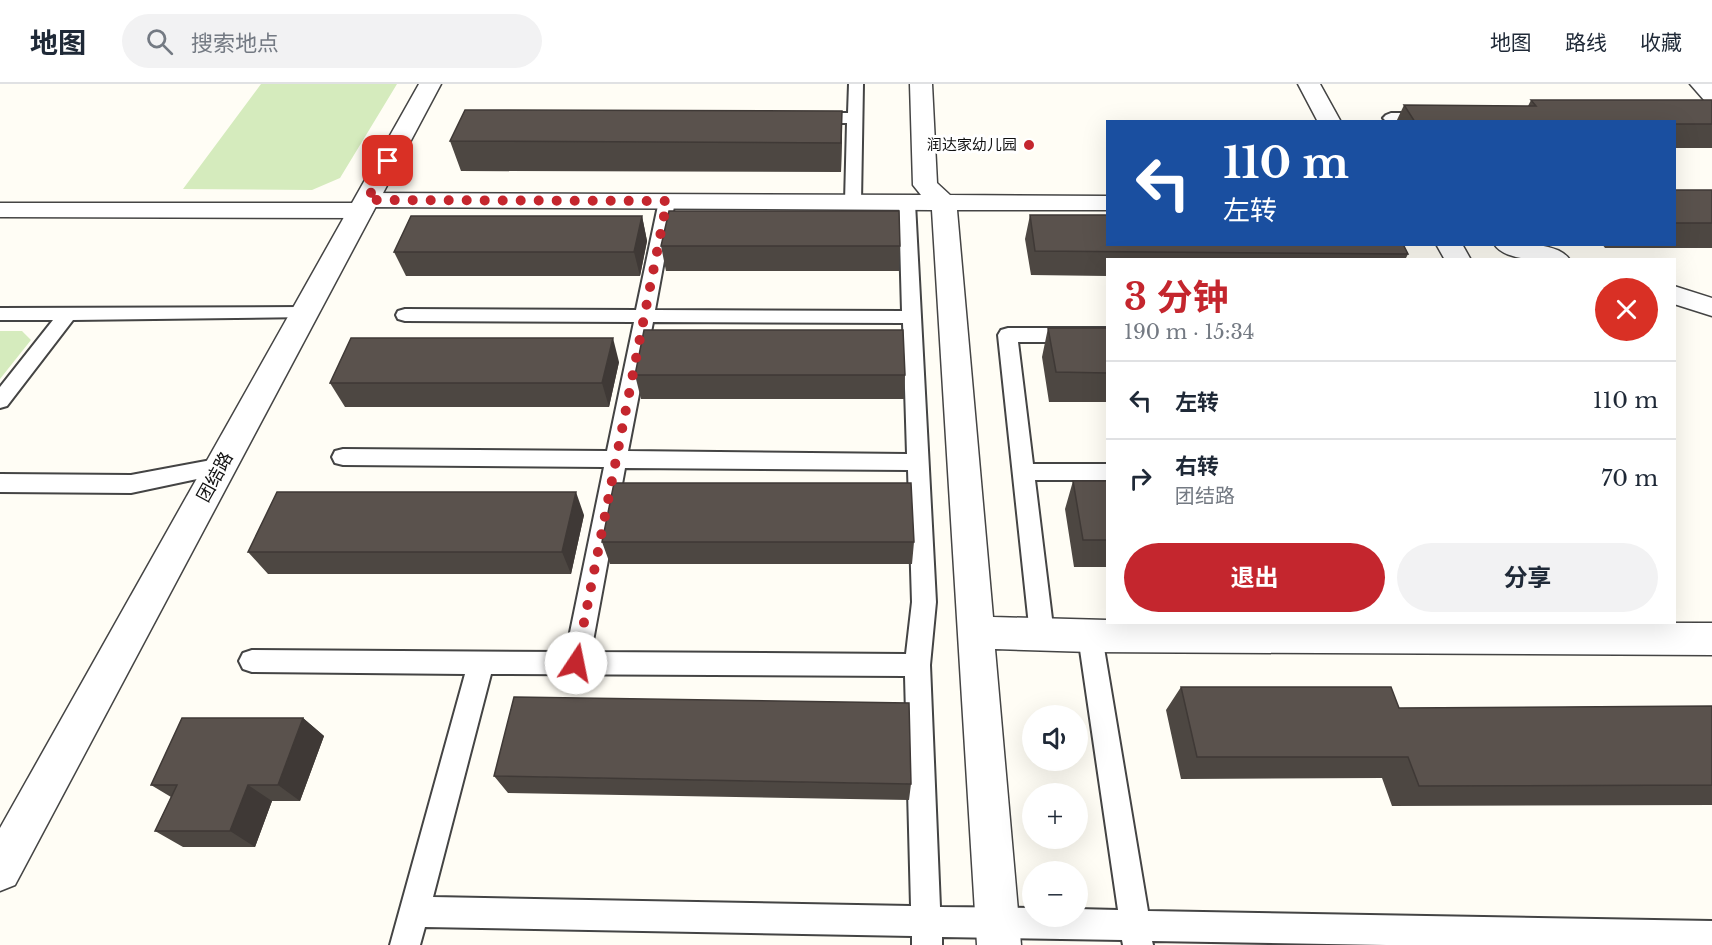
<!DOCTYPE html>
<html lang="zh">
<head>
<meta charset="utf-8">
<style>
  body { margin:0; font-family:"Libre Baskerville","Noto Sans SC",serif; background:#f2f2f3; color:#1f2937; height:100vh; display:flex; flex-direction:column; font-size:22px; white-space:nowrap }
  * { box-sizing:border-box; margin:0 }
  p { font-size:20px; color:#747a83 }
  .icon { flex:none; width:33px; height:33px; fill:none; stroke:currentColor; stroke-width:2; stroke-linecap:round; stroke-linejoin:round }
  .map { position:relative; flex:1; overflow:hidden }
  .sheet { position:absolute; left:1106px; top:174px; width:570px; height:366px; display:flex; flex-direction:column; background:#fff; border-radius:0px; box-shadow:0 6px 24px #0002 }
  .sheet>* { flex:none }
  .top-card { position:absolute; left:1106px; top:36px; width:570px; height:126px; border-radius:0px; box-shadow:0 6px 24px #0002; background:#1a4fa0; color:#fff; overflow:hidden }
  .controls { position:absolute; left:1022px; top:621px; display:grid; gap:12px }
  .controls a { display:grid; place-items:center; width:66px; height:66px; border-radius:50%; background:#fff; box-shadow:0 6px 24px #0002; font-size:30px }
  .pin { position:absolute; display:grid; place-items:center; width:51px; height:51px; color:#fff; margin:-26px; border-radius:12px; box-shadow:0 3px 9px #0006 }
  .me { position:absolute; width:66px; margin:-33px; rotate:11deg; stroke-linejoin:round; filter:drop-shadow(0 0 4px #0008) }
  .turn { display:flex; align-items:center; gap:21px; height:126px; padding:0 18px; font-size:27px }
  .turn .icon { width:78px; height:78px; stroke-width:2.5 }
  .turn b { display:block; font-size:42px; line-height:51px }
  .round { display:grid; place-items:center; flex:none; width:63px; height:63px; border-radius:32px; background:#f2f2f3 }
  .summary { display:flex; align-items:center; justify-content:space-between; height:102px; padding:0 18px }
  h1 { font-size:36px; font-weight:700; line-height:45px; color:#c4262e }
  .action { display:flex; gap:12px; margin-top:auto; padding:12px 18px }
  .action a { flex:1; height:69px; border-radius:36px; background:#c4262e; color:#fff; font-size:24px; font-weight:700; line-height:69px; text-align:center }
  .action a+a { background:#f2f2f3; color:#1f2937 }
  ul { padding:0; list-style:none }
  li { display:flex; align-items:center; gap:18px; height:78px; padding:0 18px; border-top:2px solid #e0e1e3 }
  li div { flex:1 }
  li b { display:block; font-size:22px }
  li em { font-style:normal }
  header { display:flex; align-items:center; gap:36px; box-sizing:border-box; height:84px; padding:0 30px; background:#fff; border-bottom:2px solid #e0e1e3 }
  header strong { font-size:28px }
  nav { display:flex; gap:33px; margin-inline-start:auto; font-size:21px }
  .search { width:420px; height:54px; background:#f2f2f3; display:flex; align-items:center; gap:15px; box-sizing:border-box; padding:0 21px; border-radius:33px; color:#747a83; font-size:22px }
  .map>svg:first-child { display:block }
  .green { fill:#d5ebbd }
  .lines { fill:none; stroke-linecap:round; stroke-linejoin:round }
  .service-casing { stroke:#444; stroke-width:4 }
  .minor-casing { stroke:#444; stroke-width:3 }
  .tertiary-casing { stroke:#444; stroke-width:3 }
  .service { fill:#fff; fill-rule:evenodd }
  .minor { fill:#fff; fill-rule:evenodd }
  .tertiary { fill:#fff; fill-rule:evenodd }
  .wall { fill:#4d4742 }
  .shaded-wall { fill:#3f3936 }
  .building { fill:#5a524d; stroke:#3f3936; stroke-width:1.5 }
  .route { stroke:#c4262e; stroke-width:10; stroke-dasharray:0 18 }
  .poi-dot { fill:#c4262e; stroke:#fff; stroke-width:2 }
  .labels { text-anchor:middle; stroke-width:6; stroke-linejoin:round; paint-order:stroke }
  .far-poi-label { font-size:15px; fill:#111; stroke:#fff; text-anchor:end }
  .street-label { font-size:18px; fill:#111; stroke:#fff }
</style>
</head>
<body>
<header>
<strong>地图</strong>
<div class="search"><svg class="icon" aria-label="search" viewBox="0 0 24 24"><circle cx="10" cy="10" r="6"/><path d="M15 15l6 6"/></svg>搜索地点</div>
<nav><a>地图</a><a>路线</a><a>收藏</a></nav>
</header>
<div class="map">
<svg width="1712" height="861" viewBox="0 0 1712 861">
  <rect width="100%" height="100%" fill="#fffdf5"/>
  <path class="green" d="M261 0H397L340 94 312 106 183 105Z
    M0 247H22L31 256 0 295Z"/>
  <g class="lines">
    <defs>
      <path id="service" d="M849 0H863L861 118 853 123 845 118 847 39H813L805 34 813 29H848Z
        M1391 29H1428L1436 34 1432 38 1386 37 1383 34 1386 31Z
        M667 112 675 117 655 226 902 227 899 119 907 114 915 119 936 518 930 581 940 823 1032 824V832H1077V825L1118 826 1078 552 1081 544 1090 541 1099 544 1102 552 1148 827 1712 837V861H1386L1152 857 1153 861H1123L1122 856 942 853V861H912V852L425 843 420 861H390L465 590 252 588 243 585 239 577 243 569 252 566 566 568 604 383 343 381 335 379 332 373 335 367 343 365 607 367 634 238 405 237 398 235 396 231 398 227 405 225 636 226 659 117ZM653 238 903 239 907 370 628 367ZM625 384 908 386 912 518 906 570 591 568ZM491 590 905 592 911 822 433 813Z
        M305 223 312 225 314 229 312 233 73 236 7 322 0 324V303L53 236H0V224Z
        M1008 244H1107V258H1018L1033 380H1107V396H1035L1054 551 1051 559 1042 562 1033 559 1030 551 998 251 1001 246Z
        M222 374 230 376 233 382 230 388 131 409 0 408V390L131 391Z"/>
      <path id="minor" d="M910 0H932L937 99 950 111 1107 112V126H957L993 533 1107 536V538L1712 539V571L1090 568 995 565 1021 861H977L932 126 371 123 373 127 370 132 361 134 0 133V119H357L355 116 358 111 367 109 921 111 913 101Z
        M1298 0H1320L1341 38H1318Z
        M1690 0H1712V18L1704 16Z
        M1436 160H1462L1471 176H1445Z
        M1494 160C1514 160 1558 157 1570 176 1550 176 1506 179 1494 160Z
        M1674 202 1712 214V232L1674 220Z"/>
      <path id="tertiary" d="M419 0H441L15 801 0 807V744Z"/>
    </defs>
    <use href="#service" class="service-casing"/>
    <use href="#minor" class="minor-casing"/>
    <use href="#tertiary" class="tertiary-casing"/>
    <use href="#service" class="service"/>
    <use href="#minor" class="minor"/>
    <use href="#tertiary" class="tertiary"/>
  </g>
  <path class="wall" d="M1531 16H1712V64H1674V38H1396L1404 21 1528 22Z
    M842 27 841 88 461 87 450 57Z
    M1674 106H1712V164H1605L1602 160H1674Z
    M1030 131 1408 170 1405 176H1107V192L1031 191 1025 155Z
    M642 132 647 157 640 192H406L394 168Z
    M661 162H900L899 187H666Z
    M1048 244H1107V318H1049L1042 273Z
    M619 278 609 323H345L330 299Z
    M635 291H905L904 315H641Z
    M1073 397H1107V483H1074L1065 425Z
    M584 431 571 490H268L248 468Z
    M602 458H914L912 480H610Z
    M1181 603 1399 624 1712 622V721L1392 722 1382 694 1181 695 1166 626Z
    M303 634 324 652 300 717H272L255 763H183L155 747 171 713 151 701Z
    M494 692 911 700 909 716 508 709Z"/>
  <path class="shaded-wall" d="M842 27V56L841 88V59Z
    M642 132 647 157 640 192 634 168Z
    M613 254 619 278 609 323 602 299Z
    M576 408 584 431 571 490 562 468Z
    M303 634 324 652 300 717 278 701Z
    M248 701 272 717 255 763 230 747Z"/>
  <path class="building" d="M1531 16H1712V40H1674V38H1415L1404 21 1536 22Z
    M465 26 842 27 841 59 450 57Z
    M1674 106H1712V139H1674Z
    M669 127H899L900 162H661Z
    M1030 131H1107V160H1403L1408 170 1035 167Z
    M411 132H642L634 168H394Z
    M1048 244H1107V289L1056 288Z
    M644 246H903L905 291H635Z
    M351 254H613L602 299H330Z
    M1073 397H1107V456H1083Z
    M614 399H911L914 458H602Z
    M277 408H576L562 468H248Z
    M1181 603H1391L1399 624 1712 622V701L1419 702 1408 673H1197Z
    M514 613 909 619 911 700 494 692Z
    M182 634H303L278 701H248L230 747H155L177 701H151Z"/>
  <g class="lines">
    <path class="route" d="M388 77 367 116 667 117 576 579"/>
  </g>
  <circle class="poi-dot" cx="1029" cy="61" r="6"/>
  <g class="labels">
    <g class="far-poi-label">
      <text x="1017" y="66">润达家幼儿园</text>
    </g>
    <g class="street-label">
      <text transform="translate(215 393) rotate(-61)" y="6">团结路</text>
    </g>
  </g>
</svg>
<div class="controls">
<a><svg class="icon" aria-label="sound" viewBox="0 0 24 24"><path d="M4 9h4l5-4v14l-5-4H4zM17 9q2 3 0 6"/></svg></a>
<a>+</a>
<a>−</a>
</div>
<div class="pin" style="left:388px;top:77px;background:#d93025"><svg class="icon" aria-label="arrive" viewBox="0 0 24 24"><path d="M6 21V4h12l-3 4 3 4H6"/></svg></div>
<svg class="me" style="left:576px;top:579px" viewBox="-20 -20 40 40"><circle r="19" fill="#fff"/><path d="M0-13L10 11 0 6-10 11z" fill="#c4262e"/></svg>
<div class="top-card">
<div class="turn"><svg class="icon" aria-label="left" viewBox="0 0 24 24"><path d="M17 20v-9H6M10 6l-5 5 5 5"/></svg><div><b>110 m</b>左转</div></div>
</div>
<section class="sheet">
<div class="summary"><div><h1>3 分钟</h1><p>190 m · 15:34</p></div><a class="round" style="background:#d93025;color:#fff"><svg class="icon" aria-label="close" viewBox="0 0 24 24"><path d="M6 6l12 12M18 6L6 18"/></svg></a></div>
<ul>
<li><svg class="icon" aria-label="left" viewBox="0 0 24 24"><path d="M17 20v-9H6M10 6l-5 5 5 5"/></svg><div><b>左转</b></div><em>110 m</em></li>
<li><svg class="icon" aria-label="right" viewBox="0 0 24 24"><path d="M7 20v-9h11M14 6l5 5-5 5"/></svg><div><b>右转</b><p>团结路</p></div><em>70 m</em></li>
</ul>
<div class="action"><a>退出</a><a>分享</a></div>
</section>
</div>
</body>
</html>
